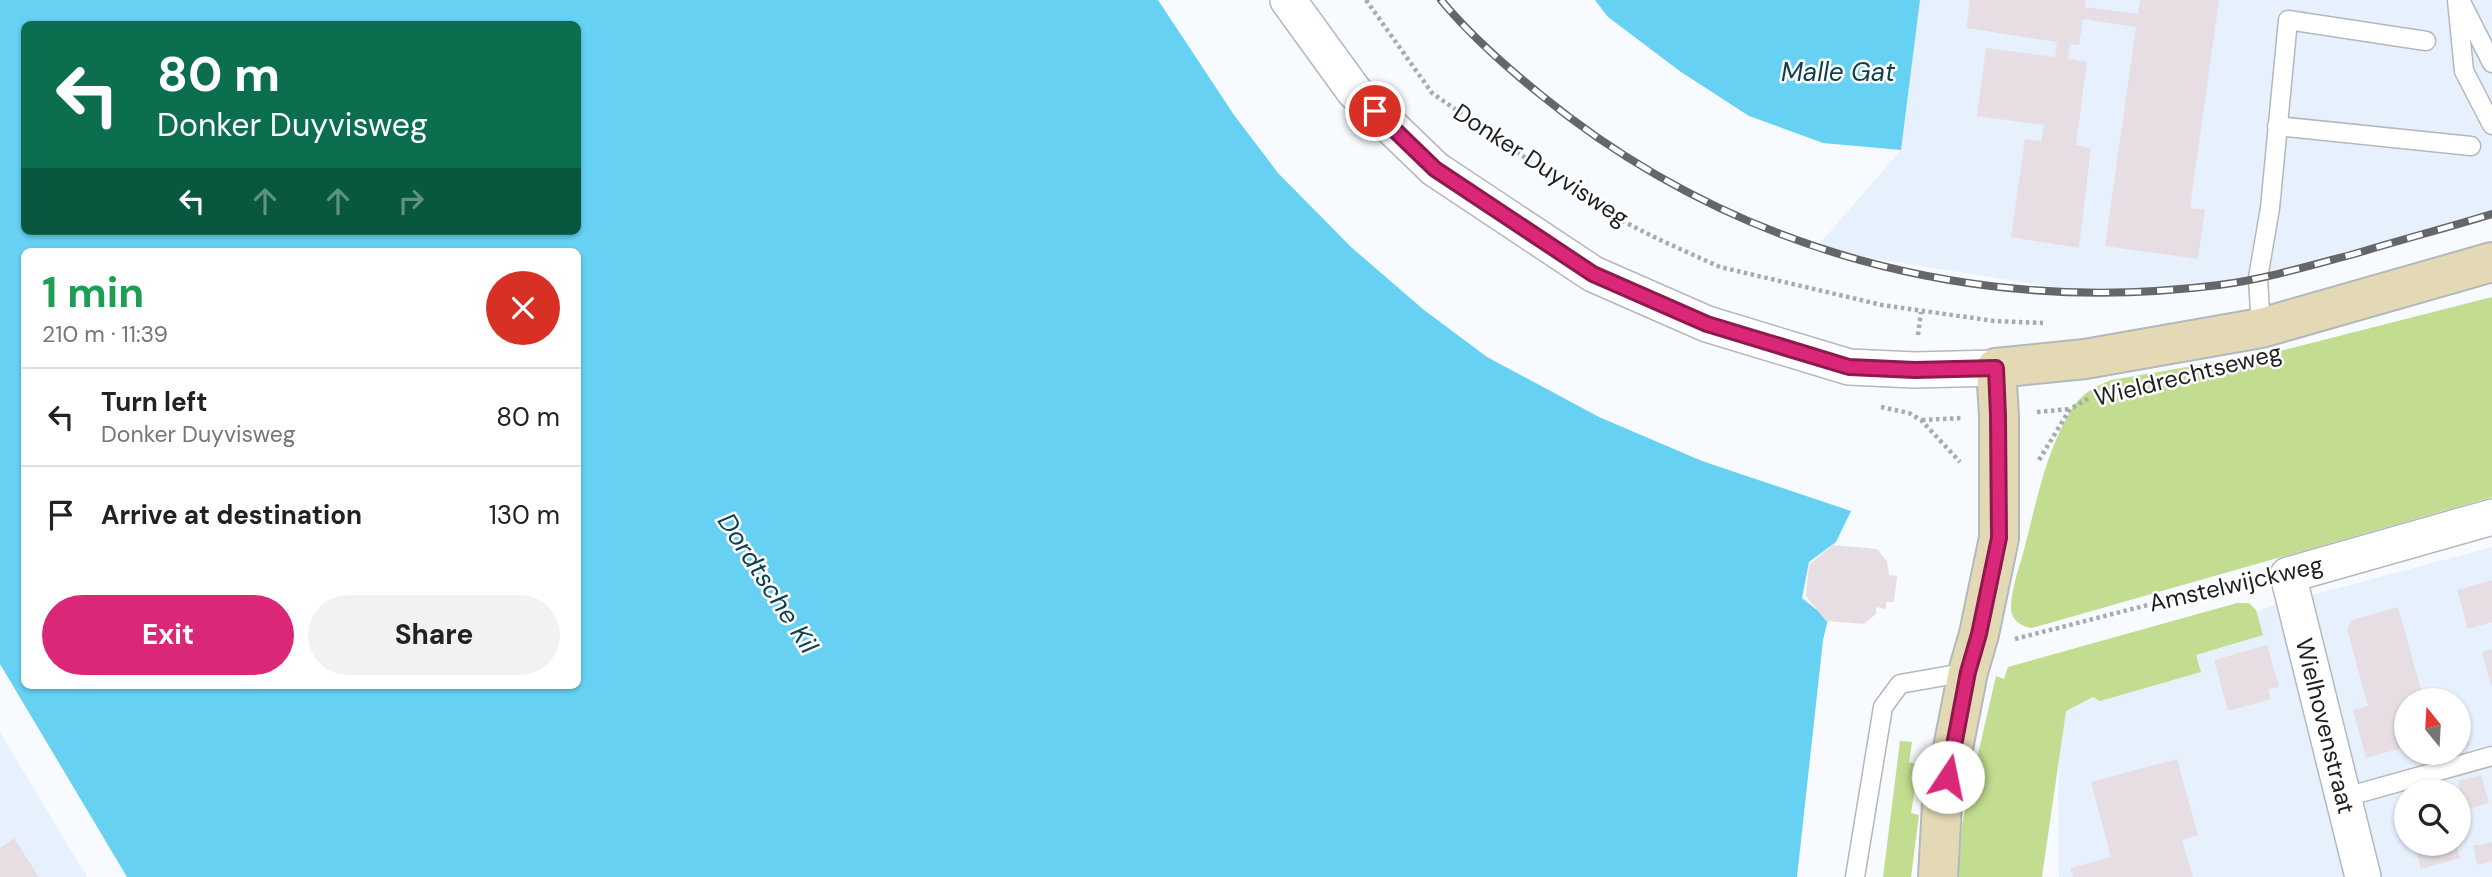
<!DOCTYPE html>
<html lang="en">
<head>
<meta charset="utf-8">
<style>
  body { margin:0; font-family:"DM Sans",sans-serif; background:#f2f2f2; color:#222; height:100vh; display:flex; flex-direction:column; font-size:26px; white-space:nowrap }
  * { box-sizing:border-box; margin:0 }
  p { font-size:23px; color:#767676 }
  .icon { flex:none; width:38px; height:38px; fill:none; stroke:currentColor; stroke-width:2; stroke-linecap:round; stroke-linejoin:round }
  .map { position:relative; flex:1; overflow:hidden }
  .details { position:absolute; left:21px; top:248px; width:560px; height:441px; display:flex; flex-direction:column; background:#fff; border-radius:10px; box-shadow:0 2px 5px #0004 }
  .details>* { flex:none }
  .hud { position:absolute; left:21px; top:21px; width:560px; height:214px; border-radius:10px; box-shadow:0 2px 5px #0004; background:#0b6e4f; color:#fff; overflow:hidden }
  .needle { width:46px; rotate:342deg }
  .buttons { position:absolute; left:2394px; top:688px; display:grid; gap:14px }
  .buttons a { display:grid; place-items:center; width:77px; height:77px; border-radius:50%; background:#fff; box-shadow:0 2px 5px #0004; font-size:35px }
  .pin { position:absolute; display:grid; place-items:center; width:60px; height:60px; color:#fff; margin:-30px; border:4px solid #fff; border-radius:50%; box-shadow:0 2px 7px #0007 }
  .me { position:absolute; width:77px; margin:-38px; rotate:11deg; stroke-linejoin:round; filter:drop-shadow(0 0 5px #0008) }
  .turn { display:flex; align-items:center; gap:24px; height:147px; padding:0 21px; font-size:32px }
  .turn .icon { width:91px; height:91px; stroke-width:2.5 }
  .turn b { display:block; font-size:49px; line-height:60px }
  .lanes { display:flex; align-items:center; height:66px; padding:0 21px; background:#0003; justify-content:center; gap:35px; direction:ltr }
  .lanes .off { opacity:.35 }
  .round { display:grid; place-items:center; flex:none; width:74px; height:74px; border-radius:37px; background:#f2f2f2 }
  .headline { display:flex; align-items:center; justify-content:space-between; height:119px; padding:0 21px }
  h1 { font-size:42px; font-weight:700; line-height:52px; color:#1e9e55 }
  .action { display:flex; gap:14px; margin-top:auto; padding:14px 21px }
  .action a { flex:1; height:80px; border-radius:42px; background:#db2777; color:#fff; font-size:28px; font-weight:700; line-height:80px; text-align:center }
  .action a+a { background:#f2f2f2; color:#222 }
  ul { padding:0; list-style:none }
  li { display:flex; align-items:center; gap:21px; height:98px; padding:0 21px; border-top:2px solid #e0e0e0 }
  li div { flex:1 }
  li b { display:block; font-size:26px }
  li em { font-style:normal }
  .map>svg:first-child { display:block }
  .built { fill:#e7f1fd; fill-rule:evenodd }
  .green { fill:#c2dd8f }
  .water { fill:#67d1f4; fill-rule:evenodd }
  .building { fill:#e6dee3 }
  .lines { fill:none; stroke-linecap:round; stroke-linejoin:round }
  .lane-casing { stroke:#b3b8bd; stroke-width:21 }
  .street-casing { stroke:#b3b8bd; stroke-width:38 }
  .secondary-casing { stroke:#b3b8bd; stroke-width:42 }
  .path { stroke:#a8abae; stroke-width:4.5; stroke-dasharray:3.5 3.5; stroke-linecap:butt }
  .lane { stroke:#fff; stroke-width:18 }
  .street { stroke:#fff; stroke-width:35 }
  .secondary { stroke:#e3dab5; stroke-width:38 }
  .rail-casing { stroke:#646669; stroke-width:8 }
  .rail { stroke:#fff; stroke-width:5; stroke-dasharray:16; stroke-linecap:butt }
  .route-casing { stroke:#8e194d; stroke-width:18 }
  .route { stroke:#db2777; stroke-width:12 }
  .labels { text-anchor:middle; stroke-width:5; stroke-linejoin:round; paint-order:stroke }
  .street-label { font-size:24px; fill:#1d1f21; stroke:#fff }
  .water-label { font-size:26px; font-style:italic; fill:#0e3f4d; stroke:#fff }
</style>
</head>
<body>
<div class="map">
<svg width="2492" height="877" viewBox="0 0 2492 877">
  <rect width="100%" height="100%" fill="#f7fafe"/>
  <path class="built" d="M1920 0H2492V214L2353 253 2193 287 2085 292 1815 249 1901 150Z
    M2492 547V877H2059L2058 704 2267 607ZM2406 700H2459V752H2406ZM2406 791H2459V844H2406Z
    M0 732 87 877H0Z"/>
  <path class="green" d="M2492 297V497L2032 628C2022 627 2011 620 2011 608 2011 590 2019 568 2024 550 2036 504 2045 454 2070 412 2081 394 2092 388 2111 380L2280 351Z
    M2237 603H2249L2256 610 2263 635 2196 655 2201 672 2100 701 2093 697 2066 711 2042 877H1958L1962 824 1996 676 2004 679 2008 667Z
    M1900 741 1912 742 1909 762 1919 765 1911 813 1919 815 1911 877H1883Z"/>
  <path class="water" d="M0 0H1158L1234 115 1278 173 1351 247 1424 310 1487 357 1599 417 1702 461 1851 511 1836 542 1809 562 1802 598 1828 619 1823 640 1797 877H127L0 664ZM24 24H578V231H24ZM24 252H578V686H24Z
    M1595 0H1920L1901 150 1823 143 1749 116 1681 72 1608 17Z"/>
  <path class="building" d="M1970 0H2086L2085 7 2138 14 2140 0H2219L2190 208 2205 210 2198 259 2105 246 2136 27 2083 19 2079 45 2070 44 2068 59 2087 62 2076 145 2091 148 2079 248 2011 237 2025 139 2041 141 2044 125 1977 116 1986 48 2055 57 2057 42 1966 28Z
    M1833 545 1877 549 1887 561 1889 575 1897 576 1894 602H1886V609L1876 607V614L1864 624 1826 621 1806 596 1809 565Z
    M2492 580V622L2468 629 2457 590Z
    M2398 607 2423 697 2406 700V747L2366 758 2353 710 2368 706 2347 629 2352 620Z
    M2267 645 2279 687 2268 689 2271 699 2228 711 2214 660Z
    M2492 649V686H2491L2482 652Z
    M2465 730 2470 745 2459 748V732Z
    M2177 759 2198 835 2182 840 2193 877H2073L2070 868 2111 857 2091 782Z
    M2481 775 2489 803 2465 810 2458 781Z
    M14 838 39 877H0V848Z
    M2492 842V861L2477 865 2473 846Z
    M2414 844H2456L2460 858 2421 869Z"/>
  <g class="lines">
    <defs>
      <path id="lane" d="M2457 0 2464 71 2492 125
        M2460 0 2492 63
        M2277 126 2471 146
        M2261 328 2258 278 2270 208 2288 20 2426 41
        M2342 798 2492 756
        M1855 877 1883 707 1900 684 1968 672"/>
      <path id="street" d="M1288 0 1354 91 1435 169 1593 274 1707 324 1849 367 1915 370 1996 368
        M2363 877 2288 575 2492 517"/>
      <path id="secondary" d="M1938 877 1942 804 1968 672 1979 634 1999 538V416L1996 368 2085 359 2261 328 2492 262"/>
    </defs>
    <use href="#lane" class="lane-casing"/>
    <use href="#street" class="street-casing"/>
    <use href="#secondary" class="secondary-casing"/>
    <path class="path" d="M1366 0 1432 93 1601 210 1658 239 1720 267 1882 305 1994 321 2043 323
      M1918 335 1921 312
      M1881 407 1909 413 1921 420 1960 462
      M2037 412 2070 409
      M1922 420 1962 418
      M2039 460 2070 409 2089 398
      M2015 639 2253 578"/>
    <use href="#lane" class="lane"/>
    <use href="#street" class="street"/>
    <use href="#secondary" class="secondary"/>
    <defs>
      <path id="rail" d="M1441 0C1470 35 1505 66 1541 95 1732 251 1975 316 2219 285 2265 279 2309 266 2354 254 2400 240 2446 228 2492 214"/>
    </defs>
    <use href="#rail" class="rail-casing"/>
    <use href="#rail" class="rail"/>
  </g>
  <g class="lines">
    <defs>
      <path id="route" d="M1375 111 1435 169 1593 274 1707 324 1849 367 1915 370 1996 368 1998 416 1999 538 1979 634 1968 672 1948 777"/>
    </defs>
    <use href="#route" class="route-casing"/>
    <use href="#route" class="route"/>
  </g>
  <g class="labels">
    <g class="street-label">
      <text transform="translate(1541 165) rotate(33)" y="8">Donker Duyvisweg</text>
      <text transform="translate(2188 375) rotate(-14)" y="8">Wieldrechtseweg</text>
      <text transform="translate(2236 584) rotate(-13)" y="8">Amstelwijckweg</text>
      <text transform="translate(2325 726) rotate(76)" y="8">Wielhovenstraat</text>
    </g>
    <g class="water-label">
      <text x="1838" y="81">Malle Gat</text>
      <text transform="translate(768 583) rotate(57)" y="9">Dordtsche Kil</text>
    </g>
  </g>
</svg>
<div class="buttons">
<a><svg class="needle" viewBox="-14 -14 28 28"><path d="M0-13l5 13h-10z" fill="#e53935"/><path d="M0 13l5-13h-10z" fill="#767676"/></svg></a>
<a><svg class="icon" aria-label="search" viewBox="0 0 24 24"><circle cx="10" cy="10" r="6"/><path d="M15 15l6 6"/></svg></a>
</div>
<div class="pin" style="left:1375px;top:111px;background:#d93025"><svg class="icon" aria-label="arrive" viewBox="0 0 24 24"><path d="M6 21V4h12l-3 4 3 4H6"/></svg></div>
<svg class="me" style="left:1948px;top:777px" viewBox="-20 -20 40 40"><circle r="19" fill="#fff"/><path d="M0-13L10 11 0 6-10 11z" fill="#db2777"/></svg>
<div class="hud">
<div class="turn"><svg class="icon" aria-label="left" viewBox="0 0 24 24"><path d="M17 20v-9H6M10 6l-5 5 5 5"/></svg><div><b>80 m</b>Donker Duyvisweg</div></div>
<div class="lanes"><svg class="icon" aria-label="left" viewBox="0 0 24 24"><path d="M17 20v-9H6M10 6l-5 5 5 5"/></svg><svg class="icon off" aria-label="ahead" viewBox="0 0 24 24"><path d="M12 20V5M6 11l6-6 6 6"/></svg><svg class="icon off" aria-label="ahead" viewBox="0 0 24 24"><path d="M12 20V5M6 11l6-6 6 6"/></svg><svg class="icon off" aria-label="right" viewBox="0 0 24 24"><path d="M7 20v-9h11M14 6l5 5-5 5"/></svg></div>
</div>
<section class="details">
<div class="headline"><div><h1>1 min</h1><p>210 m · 11:39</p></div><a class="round" style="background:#d93025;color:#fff"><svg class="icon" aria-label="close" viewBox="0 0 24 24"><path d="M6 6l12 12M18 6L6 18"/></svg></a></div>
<ul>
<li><svg class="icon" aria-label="left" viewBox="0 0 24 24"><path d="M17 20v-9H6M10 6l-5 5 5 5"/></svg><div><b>Turn left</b><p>Donker Duyvisweg</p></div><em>80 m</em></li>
<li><svg class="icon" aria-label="arrive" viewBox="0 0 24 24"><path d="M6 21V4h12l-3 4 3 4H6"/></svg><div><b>Arrive at destination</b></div><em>130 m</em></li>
</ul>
<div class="action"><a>Exit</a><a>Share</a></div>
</section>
</div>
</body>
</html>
